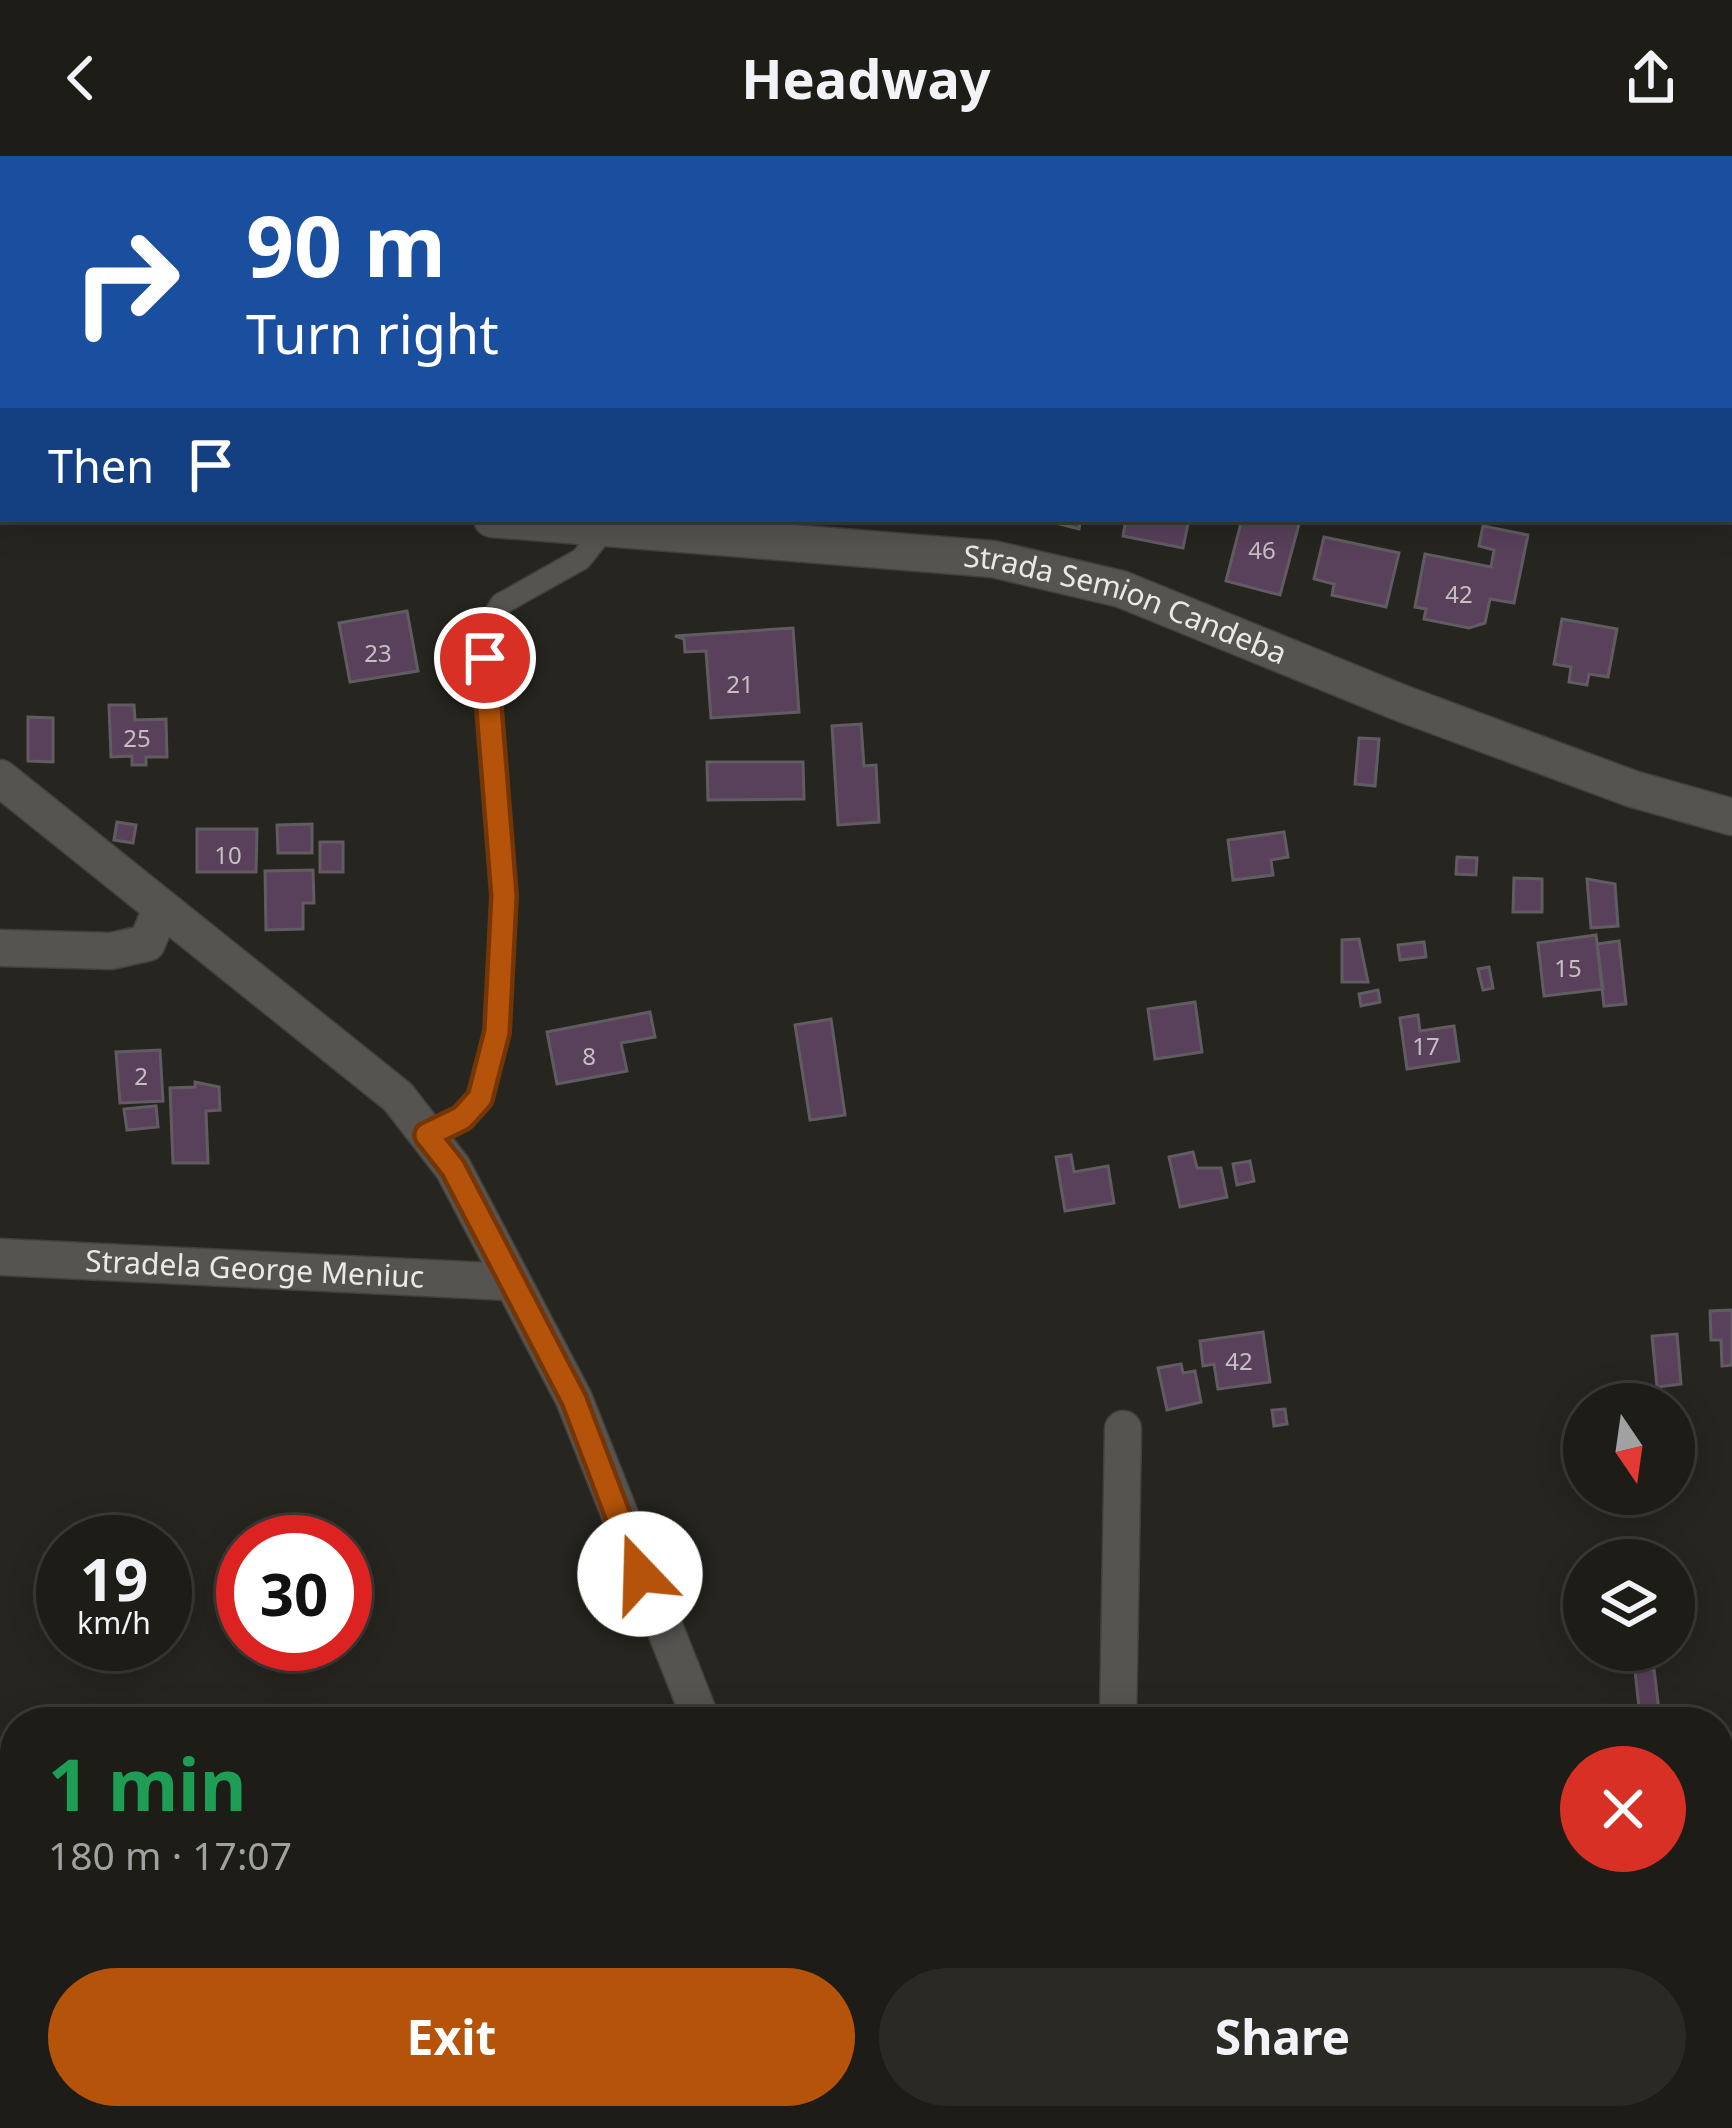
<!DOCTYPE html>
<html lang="en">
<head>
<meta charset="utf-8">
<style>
  body { margin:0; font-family:"Noto Sans",sans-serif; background:#2a2924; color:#f1f3f6; height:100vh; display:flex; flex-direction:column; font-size:45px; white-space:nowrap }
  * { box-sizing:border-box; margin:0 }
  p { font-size:39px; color:#a0a1a1 }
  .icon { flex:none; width:66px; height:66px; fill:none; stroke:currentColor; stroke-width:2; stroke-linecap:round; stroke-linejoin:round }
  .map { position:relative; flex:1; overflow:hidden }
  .panel { position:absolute; left:0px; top:1551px; width:1734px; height:423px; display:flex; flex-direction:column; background:#1d1c17; border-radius:48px 48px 0 0; box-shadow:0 6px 30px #0003,0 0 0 3px #3b3a36 }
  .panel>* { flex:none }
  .hud { position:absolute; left:0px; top:0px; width:1734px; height:366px; box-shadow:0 6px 30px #0003,0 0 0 3px #3b3a36; background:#1a4fa0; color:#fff; overflow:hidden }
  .needle { width:78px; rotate:167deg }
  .controls { position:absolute; left:1563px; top:1227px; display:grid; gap:24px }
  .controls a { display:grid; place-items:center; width:132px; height:132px; border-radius:50%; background:#1d1c17; box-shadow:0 6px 30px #0003,0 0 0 3px #3b3a36; font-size:60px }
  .speed { position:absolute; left:36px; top:1359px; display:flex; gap:24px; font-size:60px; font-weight:700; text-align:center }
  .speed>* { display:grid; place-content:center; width:156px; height:156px; border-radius:50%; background:#1d1c17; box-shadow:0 6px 30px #0003,0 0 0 3px #3b3a36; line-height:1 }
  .speed small { font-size:30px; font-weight:400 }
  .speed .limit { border:18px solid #d22; background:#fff; color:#111 }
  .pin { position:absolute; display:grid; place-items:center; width:102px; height:102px; color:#fff; margin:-51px; border:6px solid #fff; border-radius:50%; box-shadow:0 3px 12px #0007 }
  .me { position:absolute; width:132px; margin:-66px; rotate:339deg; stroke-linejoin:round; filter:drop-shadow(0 0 9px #0008) }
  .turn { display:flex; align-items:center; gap:42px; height:252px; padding:0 48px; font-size:54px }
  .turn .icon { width:156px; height:156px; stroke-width:2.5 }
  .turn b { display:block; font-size:84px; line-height:102px }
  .then { display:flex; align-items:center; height:114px; padding:0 48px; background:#0003; gap:24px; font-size:45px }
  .round { display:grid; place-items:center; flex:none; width:126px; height:126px; border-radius:63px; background:#2a2924 }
  .head { display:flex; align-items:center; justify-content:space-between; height:204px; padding:0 48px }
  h1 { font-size:72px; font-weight:700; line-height:90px; color:#1e9e55 }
  .cta { display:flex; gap:24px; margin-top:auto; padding:24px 48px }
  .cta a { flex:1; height:138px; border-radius:72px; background:#b45309; color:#fff; font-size:48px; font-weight:700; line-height:138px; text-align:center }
  .cta a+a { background:#2a2924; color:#f1f3f6 }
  header { display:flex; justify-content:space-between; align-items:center; height:156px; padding:0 48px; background:#1d1c17; font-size:54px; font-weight:700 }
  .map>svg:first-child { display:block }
  .building { fill:#59405b; stroke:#615c62; stroke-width:3 }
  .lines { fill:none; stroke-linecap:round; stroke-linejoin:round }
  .service-casing { stroke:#42403b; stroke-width:24 }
  .minor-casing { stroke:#42403b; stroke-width:39 }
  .path { stroke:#6c6a65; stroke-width:6; stroke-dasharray:9 9; stroke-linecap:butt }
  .service { stroke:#565451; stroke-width:21 }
  .minor { stroke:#565451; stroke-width:36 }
  .route-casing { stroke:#753606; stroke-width:30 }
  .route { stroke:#b45309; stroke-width:21 }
  .labels { text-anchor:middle; stroke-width:12; stroke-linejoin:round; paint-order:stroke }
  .number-label { font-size:24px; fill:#c6bfc2 }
  .street-label { font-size:30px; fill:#ebe9e5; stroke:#27251f }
</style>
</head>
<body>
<header><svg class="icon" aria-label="back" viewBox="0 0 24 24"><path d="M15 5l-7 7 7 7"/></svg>Headway<svg class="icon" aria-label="share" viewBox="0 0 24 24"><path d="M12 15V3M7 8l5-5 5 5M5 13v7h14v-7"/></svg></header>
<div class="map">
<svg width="1732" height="1972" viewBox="0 0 1732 1972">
  <rect width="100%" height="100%" fill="#27251f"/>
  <path class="building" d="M1040 363H1081L1079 373Z
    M1126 363H1189L1183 392 1123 380Z
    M1242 363 1299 368 1280 439 1226 425Z
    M1483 370 1528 379 1514 447 1490 443 1485 467 1469 472 1424 463 1426 453 1415 451 1425 398 1491 411 1494 394 1479 390Z
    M1324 381 1399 397 1386 451 1332 439 1334 428 1314 423Z
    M407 455 418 515 350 526 339 467Z
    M1562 463 1617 473 1608 521 1589 518 1587 529 1569 526 1571 511 1554 508Z
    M793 472 799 556 711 562 706 495 685 496 684 483 675 480Z
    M109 549H134L135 564 166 563 167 601H146V609H132V600L111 601Z
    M28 561 53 562V606L28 605Z
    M861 568 864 610 876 609 879 666 838 669 832 570Z
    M1359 582 1379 583 1375 630 1355 628Z
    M707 606H803L804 643 708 644Z
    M117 666 136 669 133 687 114 684Z
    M312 668V697H278L277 669Z
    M197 673H257L256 716H197Z
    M1284 676 1288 701 1271 704 1273 719 1233 724 1228 684Z
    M320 686H343V716H320Z
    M1457 701 1477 702 1476 719 1456 718Z
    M313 714 314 747H303V773L266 774 265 715Z
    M1514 722 1542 723V756H1513Z
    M1587 723 1615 728 1618 770 1591 772Z
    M1596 779 1603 833 1544 840 1538 787Z
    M1359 783 1368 826H1342V784Z
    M1619 785 1626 848 1604 850 1597 788Z
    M1424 786 1426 801 1400 804 1398 789Z
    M1489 811 1493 832 1483 834 1478 813Z
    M1378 834 1380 846 1361 850 1359 838Z
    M1195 846 1202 896 1155 903 1148 853Z
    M650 856 655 881 621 887 627 915 557 928 547 876Z
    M1418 859 1420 875 1454 870 1459 905 1407 913 1400 862Z
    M831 863 845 959 810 964 795 869Z
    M160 894 163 945 120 947 116 896Z
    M195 926 219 931 220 954 206 955 208 1007H173L170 932 195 931Z
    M156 950 158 971 127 974 124 953Z
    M1193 996 1197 1012H1221L1227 1041 1180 1051 1169 1001Z
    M1071 999 1074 1016 1108 1010 1114 1047 1065 1055 1056 1001Z
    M1250 1005 1254 1025 1237 1029 1233 1008Z
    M1732 1154V1209L1722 1210 1721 1184H1711L1710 1155Z
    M1263 1176 1270 1226 1218 1233 1214 1208 1203 1210 1200 1185Z
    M1677 1178 1681 1228 1657 1231 1652 1180Z
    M1181 1208 1183 1217 1195 1215 1201 1246 1167 1254 1158 1212Z
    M1285 1253 1287 1268 1274 1270 1272 1254Z
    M1654 1513 1659 1555 1652 1563 1640 1561 1635 1515Z
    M1550 1959H1651L1652 1964 1624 1966V1972H1551Z
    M1657 1959H1708L1709 1972H1659Z"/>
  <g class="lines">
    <defs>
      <path id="service" d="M427 979 462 962 480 942 497 876 504 740 485 532 486 472 501 448 581 403 604 374"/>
      <g id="minor">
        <path d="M326 3 327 0"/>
        <path d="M0 338H3"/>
        <path id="s1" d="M492 363 993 403 1121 433 1401 547 1633 633 1732 661"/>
        <path d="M0 622 398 941 453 1012 574 1243 702 1566"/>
        <path d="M0 792 111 795 147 787 161 753"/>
        <path id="s2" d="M0 1101 509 1126"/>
        <path d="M1118 1566 1123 1273"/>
        <path d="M1719 1697 1732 1696"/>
        <path d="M671 1972 674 1959"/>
      </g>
    </defs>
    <use href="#service" class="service-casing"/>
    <use href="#minor" class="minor-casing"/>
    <path class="path" d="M1719 1869 1732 1955"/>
    <use href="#service" class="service"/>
    <use href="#minor" class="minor"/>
  </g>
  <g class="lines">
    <defs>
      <path id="route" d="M485 502 504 740 497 876 480 942 462 962 427 979 453 1012 574 1244 640 1418"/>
    </defs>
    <use href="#route" class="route-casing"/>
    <use href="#route" class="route"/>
  </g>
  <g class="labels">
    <g class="number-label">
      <text x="1262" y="403">46</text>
      <text x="1459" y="447">42</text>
      <text x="378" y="506">23</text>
      <text x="740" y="537">21</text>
      <text x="137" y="591">25</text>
      <text x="228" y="708">10</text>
      <text x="1568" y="821">15</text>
      <text x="1426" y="899">17</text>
      <text x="589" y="909">8</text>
      <text x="141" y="929">2</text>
      <text x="1239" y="1214">42</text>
    </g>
    <g class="street-label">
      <text dy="10" stroke="none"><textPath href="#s1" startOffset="642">Strada Semion Candeba</textPath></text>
      <text dy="10" stroke="none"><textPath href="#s2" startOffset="255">Stradela George Meniuc</textPath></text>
    </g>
  </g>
</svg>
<div class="controls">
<a><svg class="needle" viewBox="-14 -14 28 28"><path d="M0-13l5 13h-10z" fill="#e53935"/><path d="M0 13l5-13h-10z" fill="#a0a1a1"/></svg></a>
<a><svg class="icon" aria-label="layers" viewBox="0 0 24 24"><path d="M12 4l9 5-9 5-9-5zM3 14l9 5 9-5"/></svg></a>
</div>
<div class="speed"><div>19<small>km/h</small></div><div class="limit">30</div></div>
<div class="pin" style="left:485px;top:502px;background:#d93025"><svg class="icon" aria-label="arrive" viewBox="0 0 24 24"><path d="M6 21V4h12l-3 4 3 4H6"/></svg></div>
<svg class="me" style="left:640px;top:1418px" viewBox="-20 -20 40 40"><circle r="19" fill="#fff"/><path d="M0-13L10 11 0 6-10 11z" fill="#b45309"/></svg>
<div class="hud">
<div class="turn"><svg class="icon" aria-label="right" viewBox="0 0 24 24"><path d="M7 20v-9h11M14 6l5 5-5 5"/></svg><div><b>90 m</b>Turn right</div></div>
<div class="then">Then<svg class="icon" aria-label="arrive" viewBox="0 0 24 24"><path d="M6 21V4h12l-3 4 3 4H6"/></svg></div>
</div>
<section class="panel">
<div class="head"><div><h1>1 min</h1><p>180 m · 17:07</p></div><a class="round" style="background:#d93025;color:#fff"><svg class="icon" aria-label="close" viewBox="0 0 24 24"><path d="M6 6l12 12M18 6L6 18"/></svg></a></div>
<div class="cta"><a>Exit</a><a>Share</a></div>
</section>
</div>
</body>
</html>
